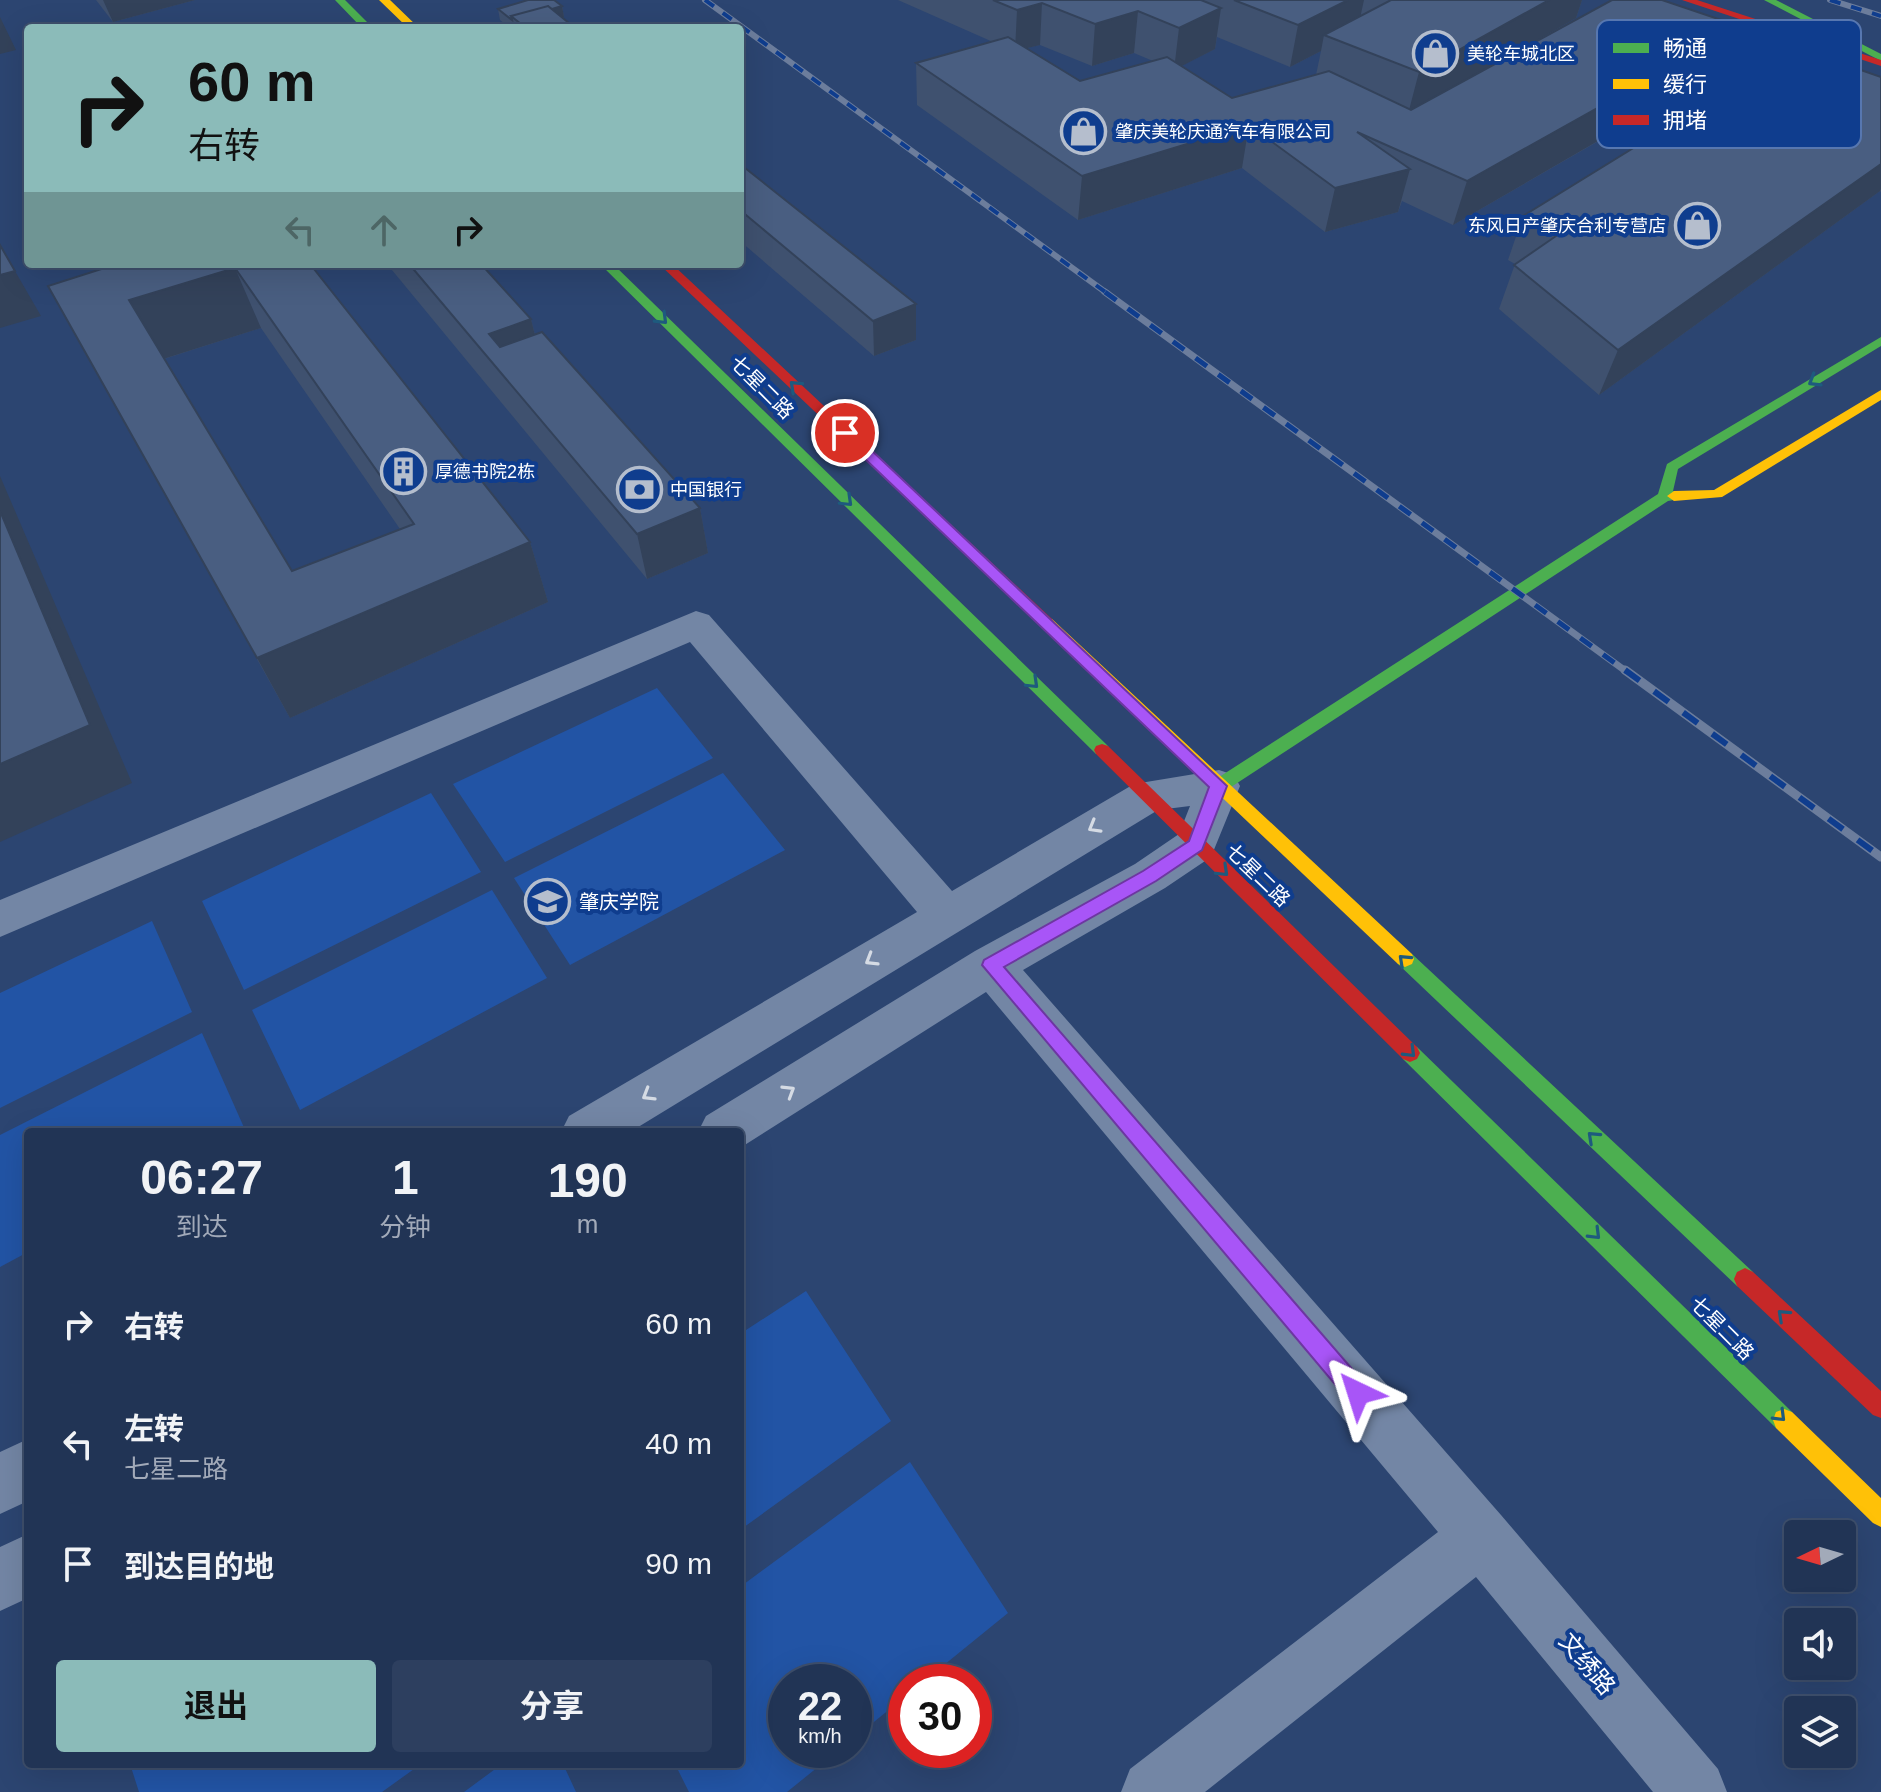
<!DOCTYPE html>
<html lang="zh">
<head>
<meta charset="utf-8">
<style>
  body { margin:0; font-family:Helvetica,"Noto Sans SC",sans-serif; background:#2d3f5f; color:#f1f3f6; height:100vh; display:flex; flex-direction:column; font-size:30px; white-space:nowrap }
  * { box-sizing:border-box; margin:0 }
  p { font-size:26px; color:#a2aab9 }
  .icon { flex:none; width:44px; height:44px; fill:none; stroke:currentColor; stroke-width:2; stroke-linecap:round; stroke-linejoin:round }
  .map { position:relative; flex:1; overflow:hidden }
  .sheet { position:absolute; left:24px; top:1128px; width:720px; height:640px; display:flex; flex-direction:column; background:#213455; border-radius:8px; box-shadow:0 8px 32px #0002,0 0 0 2px #3e4f6c }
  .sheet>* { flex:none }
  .top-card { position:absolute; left:24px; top:24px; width:720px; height:244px; border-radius:8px; box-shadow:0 8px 32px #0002,0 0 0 2px #3e4f6c; background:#8bbbb9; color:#111; overflow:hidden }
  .needle { width:52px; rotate:265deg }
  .tools { position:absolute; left:1784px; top:1520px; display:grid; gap:16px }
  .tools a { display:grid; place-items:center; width:72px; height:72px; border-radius:8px; background:#213455; box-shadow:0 8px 32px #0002,0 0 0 2px #3e4f6c; font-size:40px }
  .speed { position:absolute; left:768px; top:1664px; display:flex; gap:16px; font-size:40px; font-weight:700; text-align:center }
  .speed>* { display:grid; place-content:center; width:104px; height:104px; border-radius:50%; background:#213455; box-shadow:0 8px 32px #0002,0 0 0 2px #3e4f6c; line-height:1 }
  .speed small { font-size:20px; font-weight:400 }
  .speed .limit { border:12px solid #d22; background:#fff; color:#111 }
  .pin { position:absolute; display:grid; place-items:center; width:68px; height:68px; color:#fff; margin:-34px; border:4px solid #fff; border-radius:50%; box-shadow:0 2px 8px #0007 }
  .me { position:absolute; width:88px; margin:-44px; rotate:319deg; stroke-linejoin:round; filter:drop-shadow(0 0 6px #0008) }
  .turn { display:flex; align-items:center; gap:28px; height:168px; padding:0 32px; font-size:36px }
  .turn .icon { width:104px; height:104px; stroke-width:2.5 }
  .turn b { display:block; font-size:56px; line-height:68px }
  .lanes { display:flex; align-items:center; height:76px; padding:0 32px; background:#0003; justify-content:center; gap:40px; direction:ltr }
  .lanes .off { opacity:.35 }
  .eta { display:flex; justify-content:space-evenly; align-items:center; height:136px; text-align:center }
  .eta b { font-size:48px; font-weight:700; line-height:56px }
  .primary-button { display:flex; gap:16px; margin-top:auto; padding:16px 32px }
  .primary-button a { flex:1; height:92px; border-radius:8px; background:#8bbbb9; color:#111; font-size:32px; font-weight:700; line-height:92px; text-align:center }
  .primary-button a+a { background:#2d3f5f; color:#f1f3f6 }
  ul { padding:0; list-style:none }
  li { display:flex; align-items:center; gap:24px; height:120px; padding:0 32px }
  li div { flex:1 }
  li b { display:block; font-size:30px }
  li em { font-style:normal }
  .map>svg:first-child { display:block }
  .green { fill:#2254a5 }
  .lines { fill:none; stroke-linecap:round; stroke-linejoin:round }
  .street { fill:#7386a5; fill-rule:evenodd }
  .fast { fill:#4caf50; fill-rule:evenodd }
  .slow { fill:#ffc107; fill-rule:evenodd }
  .jam { fill:#c62828; fill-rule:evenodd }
  .rail-far2-casing { stroke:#6c7d9c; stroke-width:6 }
  .rail-far1-casing { stroke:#6c7d9c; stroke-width:7 }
  .rail-casing { stroke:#6c7d9c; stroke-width:9 }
  .rail-far2 { stroke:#0f3d8e; stroke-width:4; stroke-dasharray:11; stroke-linecap:butt }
  .rail-far1 { stroke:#0f3d8e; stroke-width:5; stroke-dasharray:14; stroke-linecap:butt }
  .rail { stroke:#0f3d8e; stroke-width:6; stroke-dasharray:18; stroke-linecap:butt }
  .wall { fill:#3f516f; fill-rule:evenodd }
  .shaded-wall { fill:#33425a }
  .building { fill:#495e81; stroke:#33425a; stroke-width:2; fill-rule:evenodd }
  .oneway { stroke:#1e5a7e }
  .oneway2 { stroke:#d5dbe4 }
  .route { fill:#a855f7; stroke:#6d37a1; stroke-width:2 }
  .labels { text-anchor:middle; stroke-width:8; stroke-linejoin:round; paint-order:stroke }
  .far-poi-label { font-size:18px; fill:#fff; stroke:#0f3d8e; text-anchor:start }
  .street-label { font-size:20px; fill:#fff; stroke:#0f3d8e }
  .poi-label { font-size:20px; fill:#fff; stroke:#0f3d8e; text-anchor:start }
  .near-street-label { font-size:24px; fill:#fff; stroke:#0f3d8e }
  .key { fill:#0f3d8e; stroke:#5777b0; stroke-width:2 }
  .key-label { font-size:22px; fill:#fff }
</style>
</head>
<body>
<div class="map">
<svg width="1881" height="1792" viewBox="0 0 1881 1792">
  <rect width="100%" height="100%" fill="#2c4571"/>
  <path class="green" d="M657 688 713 758 505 862 453 784Z
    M723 773 785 850 570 965 514 878Z
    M431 793 481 872 244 990 202 901Z
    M492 890 547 978 300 1110 252 1010Z
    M152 921 192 1012 0 1108V993Z
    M202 1033 246 1132H28V1252L0 1267V1135Z
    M806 1291 891 1421 740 1530V1334Z
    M910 1462 1008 1613 923 1682H906V1696L854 1738V1682H786V1750H839L787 1792H689L675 1764H740V1587Z
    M130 1764H421L382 1792H139Z
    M502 1764H563L576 1792H464Z"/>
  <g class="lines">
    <path class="street" d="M696 611 709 615 952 891 1134 784 1219 770 1234 775 1240 786 1211 857 1165 888 1023 970 1501 1515 1718 1769 1727 1792H1653L1476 1577 1205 1792H1121L1130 1769 1438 1532 986 992 740 1148V1132H698L706 1116 975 951 1135 864 1179 834 1190 806 1158 810 630 1132H561L569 1116 917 912 690 642 0 937V900Z
      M28 1439V1501L0 1514V1452Z
      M28 1534V1598L0 1611V1547Z"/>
    <path class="fast" d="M335 0H345L373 28H362Z
      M1764 0H1776L1881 54V61Z
      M600 264H613L1108 746 1110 750 1108 754H1096Z
      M1881 337V346L1678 469 1673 491 1679 493V499L1668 501 1225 791H1213L1211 786 1213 781 1658 494 1667 464Z
      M1405 951 1412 954 1753 1272 1756 1279 1753 1286 1745 1290 1737 1286 1398 964 1396 959 1398 954Z
      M1410 1044 1417 1047 1792 1412 1795 1420 1792 1428 1784 1431 1776 1428 1403 1059 1400 1053 1403 1047Z"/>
    <path class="slow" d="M379 0H390L419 28H408Z
      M1881 390V400L1722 497 1674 501 1667 496 1674 491 1714 490Z
      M1047 618 1052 619 1412 954 1414 959 1412 964 1405 967 1398 964 1042 627 1039 623Z
      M1784 1409 1792 1412 1881 1498V1527L1873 1523 1776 1428 1773 1420 1776 1412Z"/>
    <path class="jam" d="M1682 0H1697L1881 60V66Z
      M659 264H672L1052 619 1055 623 1052 627H1042Z
      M1102 744 1108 746 1417 1047 1420 1053 1417 1059 1410 1062 1403 1059 1096 754 1094 750 1096 746Z
      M1745 1268 1753 1272 1881 1391V1418L1873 1415 1737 1286 1734 1279 1737 1272Z"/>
    <defs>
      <path id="rail-far2" d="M705 0 1108 294
        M1830 0 1881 16"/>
      <path id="rail-far1" d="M1105 292 1627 672"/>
      <path id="rail" d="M1625 670 1881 857"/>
    </defs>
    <use href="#rail-far2" class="rail-far2-casing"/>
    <use href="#rail-far1" class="rail-far1-casing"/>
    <use href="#rail" class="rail-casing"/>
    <use href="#rail-far2" class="rail-far2"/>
    <use href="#rail-far1" class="rail-far1"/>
    <use href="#rail" class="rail"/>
  </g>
  <path class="wall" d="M96 0H195L113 22Z
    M898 0H1582L1576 18 1526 47 1742 27 1725 67 1881 77V192L1880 191 1599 395 1499 309 1515 264 1508 260 1523 216 1668 127 1682 93 1453 225 1402 201 1398 212 1325 232 1242 168 1078 220 917 105 916 63 993 42ZM1217 37 1290 67 1321 51 1316 75 1232 98 1181 66 1215 49ZM1040 45 1092 66 1134 53 1153 61 1080 81 1026 48Z
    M562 6 564 17 562 18 575 28H510L500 20 498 9Z
    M740 164 916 304V340L874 356 740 241Z
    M310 264 530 542 548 602 290 718 48 286ZM261 328 400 529 292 571 164 359Z
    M387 264H481L531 319 535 335 700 508 708 553 647 579Z"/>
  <path class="shaded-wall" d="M103 0H195L113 22Z
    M1348 0H1364L1357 32 1324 35 1321 51 1290 67 1298 25Z
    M1549 0H1582L1576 18 1408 114 1419 72Z
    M1042 3 1040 45 1015 51 1017 10Z
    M562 6 564 17 526 28 515 19Z
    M1221 8 1215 49 1174 70 1179 28Z
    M1138 11 1134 53 1092 66 1095 24Z
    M0 17 16 50 0 54Z
    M1742 27 1724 68 1453 225 1467 181Z
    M1249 125 1242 168 1078 220 1082 176Z
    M1881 164V189L1880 191 1599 395 1618 350Z
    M1410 169 1398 212 1325 232 1335 188Z
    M235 268 261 328 160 360 129 300Z
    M15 271 41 316 0 328V275Z
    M916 304V340L874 356 873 321Z
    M531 319 542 364 505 378 489 334Z
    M0 476 132 783 0 842Z
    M700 508 708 553 647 579 637 534Z
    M530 542 548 602 290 718 257 658Z"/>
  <path class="building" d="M528 0H554L562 6 552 9 548 6 511 16 512 20 498 9Z
    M993 0H1201L1221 8 1179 28 1138 11 1095 24 1042 3 1017 10Z
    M1234 0H1348L1298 25Z
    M1391 0H1549L1419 72 1324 35Z
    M1612 0H1662L1742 27 1467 181 1357 132 1410 169 1335 188 1249 125 1082 176 916 63 1008 37 1080 81 1167 57 1232 98 1329 71 1411 110Z
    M548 6 575 28H526L511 16Z
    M1772 39 1881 77V164L1618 350 1514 265 1559 234 1523 216 1708 102 1682 92Z
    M740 164 916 304 873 321 740 210Z
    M0 245 15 271 0 275Z
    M117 264H310L530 542 257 658 48 286ZM235 268 414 524 292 571 129 300Z
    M409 264H481L531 319 489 334 500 347 542 332 700 508 637 534Z
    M0 511 90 725 0 764Z"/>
  <defs><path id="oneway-chevron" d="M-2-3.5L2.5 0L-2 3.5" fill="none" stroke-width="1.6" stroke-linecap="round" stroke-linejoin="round" transform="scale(2)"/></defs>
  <g class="oneway">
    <use href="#oneway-chevron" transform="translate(662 319) rotate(45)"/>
    <use href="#oneway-chevron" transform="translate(1814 381) rotate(149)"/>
    <use href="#oneway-chevron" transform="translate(795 386) rotate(-137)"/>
    <use href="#oneway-chevron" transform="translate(847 501) rotate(44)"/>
    <use href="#oneway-chevron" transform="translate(1033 683) rotate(44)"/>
    <use href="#oneway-chevron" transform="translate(1223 871) rotate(44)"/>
    <use href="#oneway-chevron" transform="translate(1404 960) rotate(-137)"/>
    <use href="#oneway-chevron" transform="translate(1410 1052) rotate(45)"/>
    <use href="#oneway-chevron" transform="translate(1593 1137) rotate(-137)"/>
    <use href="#oneway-chevron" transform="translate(1595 1234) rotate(45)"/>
    <use href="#oneway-chevron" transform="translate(1783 1315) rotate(-137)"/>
    <use href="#oneway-chevron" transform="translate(1780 1416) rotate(45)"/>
  </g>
  <g class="oneway2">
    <use href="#oneway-chevron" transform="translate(1094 827) rotate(150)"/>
    <use href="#oneway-chevron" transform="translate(871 960) rotate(149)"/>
    <use href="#oneway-chevron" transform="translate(789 1091) rotate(-32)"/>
    <use href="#oneway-chevron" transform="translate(648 1095) rotate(149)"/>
  </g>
  <path class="route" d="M845 429 850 430 1227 786 1202 850 1156 881 1004 967 1366 1385 1369 1393 1366 1401 1358 1404 1349 1401 982 965 984 960 1143 871 1189 841 1209 787 841 436V430Z"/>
  <defs>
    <symbol id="shop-ring" viewBox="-11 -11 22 22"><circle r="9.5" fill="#0f3d8e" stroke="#b5becd" stroke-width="1.5"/><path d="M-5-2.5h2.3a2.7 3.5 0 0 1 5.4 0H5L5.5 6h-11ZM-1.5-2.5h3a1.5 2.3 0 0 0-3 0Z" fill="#b5becd"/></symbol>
    <symbol id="building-ring" viewBox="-11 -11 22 22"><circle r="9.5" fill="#0f3d8e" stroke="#b5becd" stroke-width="1.5"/><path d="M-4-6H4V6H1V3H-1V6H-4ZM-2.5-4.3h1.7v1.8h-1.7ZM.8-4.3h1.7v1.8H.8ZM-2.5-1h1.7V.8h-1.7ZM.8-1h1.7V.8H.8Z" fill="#b5becd"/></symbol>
    <symbol id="bank-ring" viewBox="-11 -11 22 22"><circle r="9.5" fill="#0f3d8e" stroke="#b5becd" stroke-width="1.5"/><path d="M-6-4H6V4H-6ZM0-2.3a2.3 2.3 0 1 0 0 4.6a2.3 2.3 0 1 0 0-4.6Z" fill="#b5becd"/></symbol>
    <symbol id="university-ring" viewBox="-11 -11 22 22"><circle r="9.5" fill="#0f3d8e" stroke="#b5becd" stroke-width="1.5"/><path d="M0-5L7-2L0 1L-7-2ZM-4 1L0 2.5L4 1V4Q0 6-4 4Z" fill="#b5becd"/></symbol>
  </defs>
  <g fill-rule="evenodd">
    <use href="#shop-ring" x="1410" y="28" width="51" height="51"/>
    <use href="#shop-ring" x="1058" y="106" width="51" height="51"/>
    <use href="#shop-ring" x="1672" y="200" width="51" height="51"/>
    <use href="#building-ring" x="378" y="446" width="51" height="51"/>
    <use href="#bank-ring" x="614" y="464" width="51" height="51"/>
    <use href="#university-ring" x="522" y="876" width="51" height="51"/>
  </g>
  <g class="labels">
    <g class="far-poi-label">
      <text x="1467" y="60">美轮车城北区</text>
      <text x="1115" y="138">肇庆美轮庆通汽车有限公司</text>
      <text x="1666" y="232" text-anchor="end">东风日产肇庆合利专营店</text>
      <text x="435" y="478">厚德书院2栋</text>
      <text x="670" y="496">中国银行</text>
    </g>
    <g class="street-label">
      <text transform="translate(762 387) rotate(45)" y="7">七星二路</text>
      <text transform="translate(1258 875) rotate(44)" y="7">七星二路</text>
      <text transform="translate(1722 1328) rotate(45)" y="7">七星二路</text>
    </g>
    <g class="poi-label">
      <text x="579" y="909">肇庆学院</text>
    </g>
    <g class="near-street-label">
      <text transform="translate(1587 1664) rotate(50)" y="8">文绣路</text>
    </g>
  </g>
  <rect x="1597" y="20" width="264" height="128" rx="12" class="key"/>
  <rect x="1613" y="43" width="36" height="10" fill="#4caf50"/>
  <rect x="1613" y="79" width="36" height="10" fill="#ffc107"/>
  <rect x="1613" y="115" width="36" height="10" fill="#c62828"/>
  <g class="key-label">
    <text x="1663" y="56">畅通</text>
    <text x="1663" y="92">缓行</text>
    <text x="1663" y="128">拥堵</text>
  </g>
</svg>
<div class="tools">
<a><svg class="needle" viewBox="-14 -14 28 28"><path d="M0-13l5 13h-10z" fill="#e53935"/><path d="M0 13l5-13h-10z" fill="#a2aab9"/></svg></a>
<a><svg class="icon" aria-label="sound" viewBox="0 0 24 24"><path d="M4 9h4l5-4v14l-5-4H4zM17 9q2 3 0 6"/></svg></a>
<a><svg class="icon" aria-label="layers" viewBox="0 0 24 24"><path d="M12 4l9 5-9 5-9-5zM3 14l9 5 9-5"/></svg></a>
</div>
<div class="speed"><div>22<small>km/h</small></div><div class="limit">30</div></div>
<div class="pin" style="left:845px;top:433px;background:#d93025"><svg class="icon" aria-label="arrive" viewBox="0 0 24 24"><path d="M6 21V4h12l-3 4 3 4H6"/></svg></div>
<svg class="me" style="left:1358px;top:1393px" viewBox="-20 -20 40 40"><path d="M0-17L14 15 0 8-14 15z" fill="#a855f7" stroke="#fff" stroke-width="4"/></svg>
<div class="top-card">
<div class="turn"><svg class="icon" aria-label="right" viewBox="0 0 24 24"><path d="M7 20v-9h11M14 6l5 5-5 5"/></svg><div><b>60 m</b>右转</div></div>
<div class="lanes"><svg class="icon off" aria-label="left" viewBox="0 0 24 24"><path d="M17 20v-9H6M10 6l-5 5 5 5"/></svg><svg class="icon off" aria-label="ahead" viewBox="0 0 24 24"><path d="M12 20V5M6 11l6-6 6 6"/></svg><svg class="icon" aria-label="right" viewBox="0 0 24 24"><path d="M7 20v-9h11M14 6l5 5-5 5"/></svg></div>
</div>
<section class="sheet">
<div class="eta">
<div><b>06:27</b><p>到达</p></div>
<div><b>1</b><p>分钟</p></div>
<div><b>190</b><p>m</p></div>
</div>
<ul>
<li><svg class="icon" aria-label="right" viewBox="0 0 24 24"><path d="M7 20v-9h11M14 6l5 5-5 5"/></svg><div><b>右转</b></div><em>60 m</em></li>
<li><svg class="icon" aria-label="left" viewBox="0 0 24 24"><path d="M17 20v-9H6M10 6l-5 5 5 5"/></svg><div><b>左转</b><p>七星二路</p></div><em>40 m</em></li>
<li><svg class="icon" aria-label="arrive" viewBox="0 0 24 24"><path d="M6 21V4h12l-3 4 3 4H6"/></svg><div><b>到达目的地</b></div><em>90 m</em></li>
</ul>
<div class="primary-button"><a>退出</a><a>分享</a></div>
</section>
</div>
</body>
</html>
